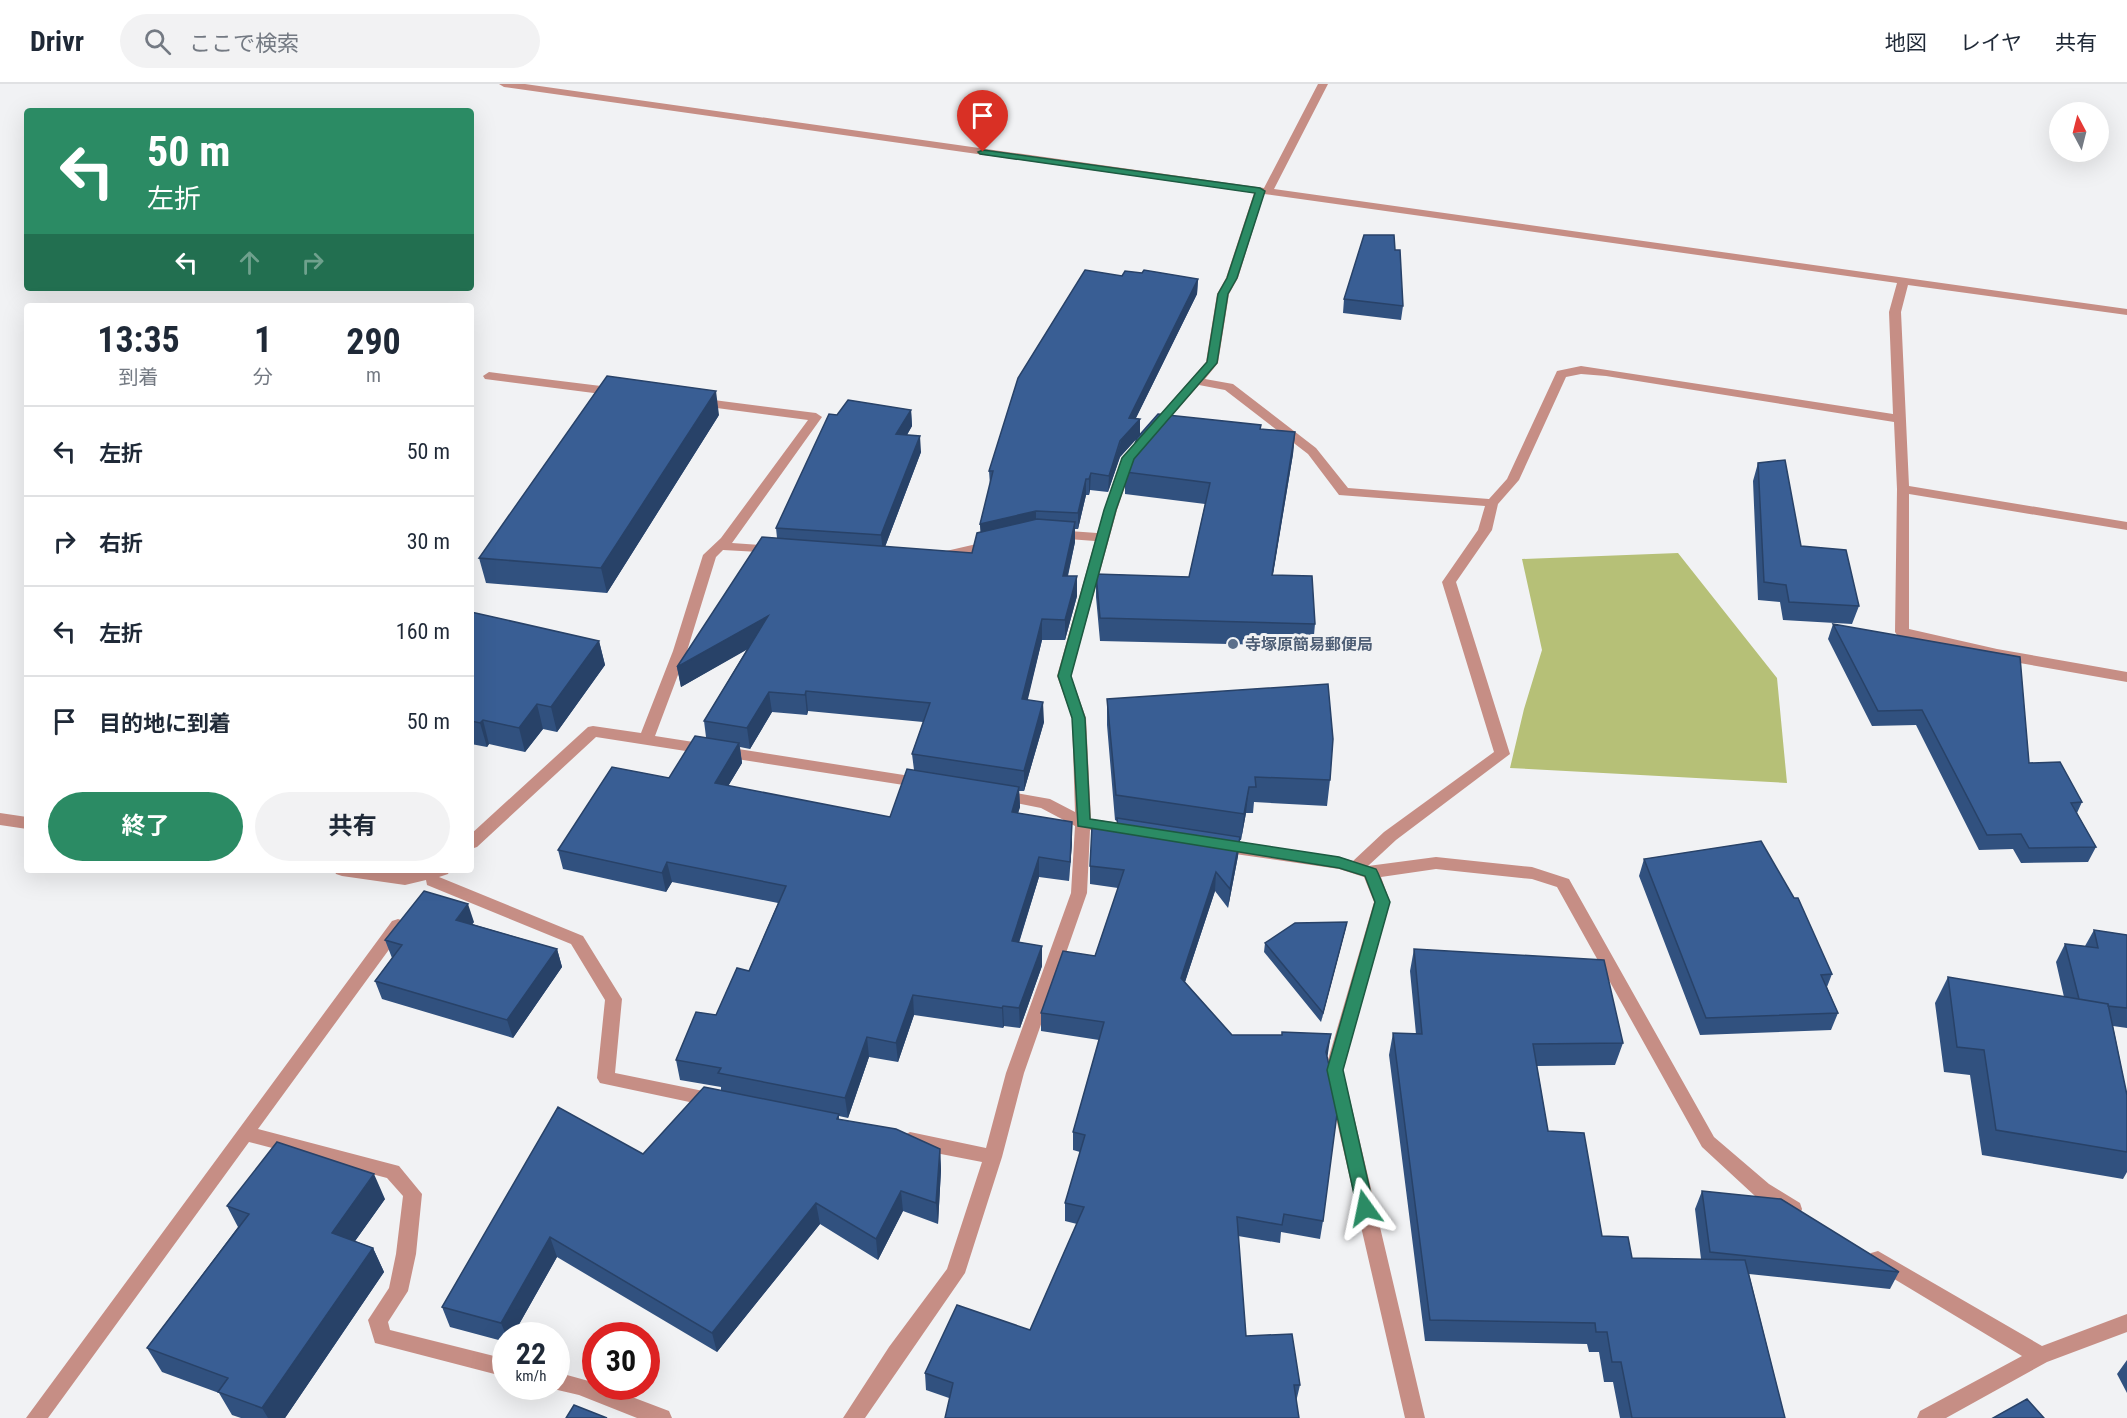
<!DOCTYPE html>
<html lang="ja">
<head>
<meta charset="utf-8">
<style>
  body { margin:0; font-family:"Roboto Condensed","Noto Sans JP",sans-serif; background:#f2f2f3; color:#1f2937; height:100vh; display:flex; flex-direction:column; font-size:22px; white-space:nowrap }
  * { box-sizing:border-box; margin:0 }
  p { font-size:20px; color:#747a83 }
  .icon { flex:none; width:33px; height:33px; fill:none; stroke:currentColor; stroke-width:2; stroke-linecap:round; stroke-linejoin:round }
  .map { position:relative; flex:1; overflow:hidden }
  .drawer { position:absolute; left:24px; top:219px; width:450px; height:570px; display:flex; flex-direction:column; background:#fff; border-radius:6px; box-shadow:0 6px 24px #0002 }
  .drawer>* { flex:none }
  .top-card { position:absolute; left:24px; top:24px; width:450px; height:183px; border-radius:6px; box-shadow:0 6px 24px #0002; background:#2b8b64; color:#fff; overflow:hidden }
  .needle { width:39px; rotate:353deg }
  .fabs { position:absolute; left:2049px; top:18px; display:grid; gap:12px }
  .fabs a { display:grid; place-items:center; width:60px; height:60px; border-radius:50%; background:#fff; box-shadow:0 6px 24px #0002; font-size:30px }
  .speed { position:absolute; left:492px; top:1238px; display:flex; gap:12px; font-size:30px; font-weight:700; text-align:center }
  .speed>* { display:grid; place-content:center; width:78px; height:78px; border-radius:50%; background:#fff; box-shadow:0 6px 24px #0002; line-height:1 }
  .speed small { font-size:15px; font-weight:400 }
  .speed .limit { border:9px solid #d22; background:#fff; color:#111 }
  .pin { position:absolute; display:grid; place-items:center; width:51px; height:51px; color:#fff; margin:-62px -26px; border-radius:50% 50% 50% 0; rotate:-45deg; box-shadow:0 0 6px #0007 }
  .pin .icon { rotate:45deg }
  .me { position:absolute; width:66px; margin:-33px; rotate:348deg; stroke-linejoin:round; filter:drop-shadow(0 0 4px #0008) }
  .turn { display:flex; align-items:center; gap:21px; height:126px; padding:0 24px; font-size:27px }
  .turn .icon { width:78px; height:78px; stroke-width:2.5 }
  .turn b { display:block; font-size:42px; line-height:51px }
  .lanes { display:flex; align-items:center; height:57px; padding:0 24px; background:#0003; justify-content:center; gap:30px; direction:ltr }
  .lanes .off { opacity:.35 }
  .eta { display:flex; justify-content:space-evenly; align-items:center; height:102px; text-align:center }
  .eta b { font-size:36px; font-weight:700; line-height:42px }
  .button { display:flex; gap:12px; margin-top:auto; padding:12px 24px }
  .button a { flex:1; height:69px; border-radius:36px; background:#2b8b64; color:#fff; font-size:24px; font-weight:700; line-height:69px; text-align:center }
  .button a+a { background:#f2f2f3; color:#1f2937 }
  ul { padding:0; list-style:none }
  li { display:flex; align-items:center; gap:18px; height:90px; padding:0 24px; border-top:2px solid #e0e1e3 }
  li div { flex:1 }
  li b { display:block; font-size:22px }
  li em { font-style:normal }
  header { display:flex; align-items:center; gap:36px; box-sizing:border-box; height:84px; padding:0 30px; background:#fff; border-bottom:2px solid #e0e1e3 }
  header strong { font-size:28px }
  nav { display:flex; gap:33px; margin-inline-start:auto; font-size:21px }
  .search { width:420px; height:54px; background:#f2f2f3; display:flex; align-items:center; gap:15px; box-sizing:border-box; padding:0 21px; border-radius:33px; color:#747a83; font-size:22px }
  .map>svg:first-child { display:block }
  .forest { fill:#b6c077 }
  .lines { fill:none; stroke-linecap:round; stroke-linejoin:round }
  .minor { fill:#c68e85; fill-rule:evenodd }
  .wall { fill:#31517f; fill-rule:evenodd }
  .shaded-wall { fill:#284268 }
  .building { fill:#395e94; stroke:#284268; stroke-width:1.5 }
  .route { fill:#2b8b64; stroke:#1c5a41; stroke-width:1.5 }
  .service-dot { fill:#5c6f8a; stroke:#f1f2f4; stroke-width:2 }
  .labels { text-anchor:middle; stroke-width:6; stroke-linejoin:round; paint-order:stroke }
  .service-label { font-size:16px; font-weight:bold; fill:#4e5e75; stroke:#f1f2f4; text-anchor:start }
</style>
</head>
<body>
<header>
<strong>Drivr</strong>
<div class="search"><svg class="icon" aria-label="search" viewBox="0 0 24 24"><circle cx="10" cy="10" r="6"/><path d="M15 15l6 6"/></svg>ここで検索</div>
<nav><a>地図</a><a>レイヤ</a><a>共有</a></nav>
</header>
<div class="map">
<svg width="2127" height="1334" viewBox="0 0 2127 1334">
  <rect width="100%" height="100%" fill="#f1f2f4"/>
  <path class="forest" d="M1678 469 1777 594 1787 699 1510 684 1524 625 1542 566 1522 475Z"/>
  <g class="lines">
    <path class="minor" d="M499 0H525L1264 104 1318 0H1328L1274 105 2127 225V231L1908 201 1901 228 1909 402 2127 438V446L1909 410V545L1997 565 2127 588V598L1997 575 1897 551 1895 548 1897 405 1894 338 1606 292 1581 290 1566 293 1519 396 1498 420 1492 446 1456 498 1510 670 1396 756 1368 782 1436 773 1532 783 1569 795 1714 1053 1769 1100 1800 1119 1802 1125 1800 1131 1793 1133 1786 1131 1755 1112 1702 1063 1557 803 1532 795 1436 785 1381 793 1390 818 1343 986 1425 1334H1405L1325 986 1374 818 1364 793 1339 785 1221 768 1215 766 1213 762 1215 758 1221 756 1339 773 1353 777 1384 748 1494 668 1442 498 1478 446 1485 422 1339 411 1308 370 1225 306 1199 301 1134 375 1117 426 1071 592 1086 634 1091 735 1135 741 1141 743 1143 747 1141 751 1135 753 1090 746 1087 809 1024 989 1002 1073 965 1189 865 1334H843L889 1263 947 1185 982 1078 910 1064 904 1061 901 1056 904 1051 910 1048 986 1064 1006 989 1071 809 1075 742 1041 724 1000 716 992 711 1000 706 1050 715 1075 728 1072 634 1057 592 1095 457 1055 454 1048 450 1055 446 1097 449 1122 374 1206 278 1217 210 1226 194 1254 109 504 3ZM1264 110 1897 199 1889 228 1893 330 1581 282 1557 287 1507 395 1489 415 1348 404 1316 364 1233 300 1205 295 1218 279 1229 210 1238 194Z
      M489 288 617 304 623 308 617 312 485 295 483 292Z
      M698 314 816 329 822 333 732 459 774 462 781 466 779 469 723 466 716 473 687 567 655 652 923 694 931 699 923 704 596 653 477 763 471 765V750L588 643 593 642 641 649 673 567 703 471 721 454 808 336 694 321 692 318Z
      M994 456 1001 460 999 463 938 477 931 473 933 470Z
      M0 729 27 733V745L0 741Z
      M334 786H383L405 789 418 786H450L448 790 439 793 583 852 622 915 615 989 713 1009 719 1011 722 1016 719 1021 713 1023 600 999 597 994 605 916 571 860 427 801 426 796 405 801 342 792 336 790Z
      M398 835 404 837 406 841 404 845 258 1045 399 1082 422 1110 416 1170 408 1207 388 1238 390 1246 506 1275V1293L375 1259 368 1236 389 1204 396 1170 403 1112 387 1094 249 1058 48 1334H26L392 837Z
      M1878 1167 2042 1262 2127 1230V1248L2047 1278 1946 1334H1917L1920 1327 2022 1272 1871 1181 1868 1175 1871 1169Z
      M556 1288 596 1299V1302H603L669 1327 672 1334H637L579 1311 549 1304 556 1302Z"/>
  </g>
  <path class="wall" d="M1395 166 1403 222 1401 236 1343 229 1344 215Z
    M1142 189 1198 195 1197 210 1136 334 1140 335V351L1120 373 1108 408 1090 406 1089 411H1086L1078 445H1075V458L1068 492 1077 512 1065 556H1042L1027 616 1044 638 1024 707H1019L1020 723 1018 729 1072 758 1069 797 1039 793 1019 859 1042 882 1020 944 1004 942 1003 944 914 931 898 978 869 973 848 1034 839 1032V1036L940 1065 941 1086 938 1140 903 1127 878 1176 820 1140 717 1268 557 1173 513 1251H506V1258L450 1243 442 1223 643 1070 721 1006V1003L680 996 676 976 716 931 749 887 778 819 672 798 666 808 563 785 558 766 669 694 706 653 704 637 747 565 681 603 677 583 777 454 776 444 837 331 911 326 912 342 907 351 921 368 885 463 972 469 981 449 980 440 990 401 989 387 1122 192ZM808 627 923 638 912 670 914 686 890 733 728 702 742 679 740 663 750 665 772 628 807 631Z
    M719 331 607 509 486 499 479 474Z
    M1261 345 1295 348 1293 370 1273 491 1315 540 1313 562 1100 557 1096 513V490L1189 493 1205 420 1125 410V388Z
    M1758 379 1801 462 1859 522 1852 540 1783 536 1780 518 1758 516 1753 397Z
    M471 528 599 557 605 581 557 648 543 645 525 668 489 660 487 663 471 660Z
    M1833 540 2029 679 2082 718 2077 729 2096 763 2088 778 2021 779 2013 765 1979 766 1916 641 1872 642 1828 555Z
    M1107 615 1330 696 1327 722 1254 718 1253 729H1246L1241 756H1240L1238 772 1228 824 1215 807 1185 898 1232 951 1328 969 1327 972 1323 1137 1320 1155 1281 1148 1280 1159 1238 1152 1246 1252 1300 1301 1296 1318 949 1314 926 1306 925 1289 1030 1246 1077 1140 1065 1137V1119L1080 1068 1073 1066V1048L1099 956 1041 947V929L1095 872 1118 804 1090 800V782L1117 746V737L1115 736 1107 641Z
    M1644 775 1832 890 1827 903 1838 929 1831 946 1700 951 1639 792Z
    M474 838 472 840 557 865 562 883 513 954 382 915 375 897 392 874 385 856Z
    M1347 838 1345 847 1321 938 1264 868 1265 859Z
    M2094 846 2127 851V944L2113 942 2127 1011V1088L2123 1095 1982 1071 1970 991 1944 988 1935 919 1948 893 2064 913 2056 878 2065 860 2085 862Z
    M1414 865 1623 959 1615 981 1537 982 1548 1047 1602 1152 1632 1174 1701 1175 1695 1125 1702 1107 1899 1188 1890 1205 1749 1190 1785 1334H1620L1613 1298H1604L1599 1268H1589L1587 1260 1425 1257 1389 971 1393 949 1416 950 1410 887Z
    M385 1115 355 1157 373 1164 384 1188 285 1334H241L232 1331 219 1309 162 1288 147 1264 238 1143 227 1122Z
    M2127 1276V1309L2117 1290Z"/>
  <path class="shaded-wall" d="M1198 195 1197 210 1130 346 1140 335V351L1120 373 1108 408 1109 392 1129 334Z
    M716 307 719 331 607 509 601 484Z
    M911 326 912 342 898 366 896 350Z
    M1295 348 1293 370 1269 513 1272 491Z
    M920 352 921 368 883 468 881 451Z
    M1091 389 1090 406 1089 411V395Z
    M1086 395V411L1078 445V429Z
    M1036 427V443L981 456 980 440Z
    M1075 438V458L1063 512V492Z
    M1077 492V512L1065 556V536Z
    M768 532 771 552 681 603 677 583Z
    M1042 535V556L1023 636 1022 615Z
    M599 557 605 581 557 648 551 623Z
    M806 607 808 627 807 631 805 611Z
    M769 608 772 628 750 665 747 644Z
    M1043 618 1044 638 1024 707V687Z
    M537 620 543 645 525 668 519 644Z
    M483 636 489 660 487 663 480 639Z
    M739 659 742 679 718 719 715 699Z
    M1019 703 1020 723 1012 748V728Z
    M1249 703 1246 729 1241 756 1244 730Z
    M1072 738V758L1069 797 1070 778Z
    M1240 753 1238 772 1228 824 1230 805Z
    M1039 773V793L1013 877 1012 857Z
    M667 778 672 798 666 808 662 789Z
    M1216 788 1215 807 1180 913 1181 894Z
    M468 820 474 838 462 854 456 836Z
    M1347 838 1345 847 1321 938 1323 929Z
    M1042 862V882L1020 944 1019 924Z
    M557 865 562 883 513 954 507 936Z
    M913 911 914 931 898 978 896 959Z
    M1003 922 1004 942 1003 944 1002 924Z
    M1331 950 1328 969 1323 987 1326 968Z
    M867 953 869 973 848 1034 845 1014Z
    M940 1065 941 1086 938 1140 936 1119Z
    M374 1090 385 1115 343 1174 332 1149Z
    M901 1107 903 1127 878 1176 876 1155Z
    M816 1119 820 1140 717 1268 712 1249Z
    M550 1153 557 1173 513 1251H506L501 1239Z
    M373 1164 384 1188 285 1334H268L262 1324Z"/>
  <path class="building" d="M1364 151H1394L1395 166H1400L1403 222 1344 215Z
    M1085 186 1122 192 1125 187 1142 189 1144 186 1198 195 1129 334 1140 335 1120 357 1109 392 1091 389 1089 395H1086L1078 429 1036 427 980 440 993 387H989L1018 294Z
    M607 292 716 307 601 484 479 474Z
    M848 316 911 326 896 350 920 352 881 451 776 444 829 330 837 331Z
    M1158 330 1261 341 1260 345 1295 348 1272 491 1312 492 1315 540 1100 534 1096 490 1189 493 1210 399 1125 388 1137 354Z
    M1785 376 1801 462 1846 466 1859 522 1789 518 1786 501 1764 498 1758 379Z
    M1037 435 1075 438 1063 492H1077L1065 536 1042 535 1022 615 1043 618 1024 687 912 670 930 619 806 607 805 611 769 608 747 644 704 637 768 532 677 583 762 453 972 469 977 449Z
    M471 528 599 557 551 623 537 620 519 644 483 636 480 639 471 637Z
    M1833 540 2020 573 2029 679 2060 678 2082 718 2071 719 2096 763 2029 764 2021 750 1987 751 1922 626 1878 627Z
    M1328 600 1333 655 1330 696 1255 693 1256 703H1249L1244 730 1116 711 1107 615Z
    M695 652 739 659 715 699 890 733 907 685 1019 703 1012 728 1072 738 1070 778 1039 773 1012 857 1042 862 1019 924 1003 922 1002 924 913 911 896 959 867 953 845 1014 718 989 721 984 676 976 696 928 716 931 737 884 749 887 786 802 667 778 662 789 558 766 612 683 669 694Z
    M1117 734 1240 753 1230 805 1216 788 1181 894 1232 951H1282V948L1331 950 1326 968 1338 1022 1323 1137 1284 1130 1282 1141 1237 1133 1246 1252 1292 1250 1300 1301H1294L1299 1334H945L953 1299 925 1289 957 1221 1030 1246 1084 1123 1065 1119 1085 1051 1073 1048 1104 938 1041 929 1063 867 1095 872 1124 786 1090 782 1092 742 1118 746Z
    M1761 757 1794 814H1798L1832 890 1821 891 1838 929 1706 934 1644 775Z
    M424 807 468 820 456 836 557 865 507 936 375 897 402 861 385 856Z
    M1347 838 1323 929 1265 859 1295 839Z
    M2094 846 2127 851V924L2108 922V920L2079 915 2065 860 2098 864Z
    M1414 865 1604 876 1623 959 1533 960 1548 1047 1584 1049 1602 1152 1628 1153 1632 1174 1745 1176 1785 1334H1632L1621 1278H1612L1607 1248H1596L1595 1239 1430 1236 1393 949 1422 950Z
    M1948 893 2108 920 2127 1011V1068L1996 1046 1984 966 1957 963Z
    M704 1003 839 1030 837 1035 896 1045 940 1065 936 1119 901 1107 876 1155 816 1119 712 1249 550 1153 501 1239 442 1223 558 1023 643 1070Z
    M277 1058 374 1090 332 1149 373 1164 262 1324 218 1308 228 1294 147 1264 249 1130 227 1122Z
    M1702 1107 1781 1115 1899 1188 1710 1168Z
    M2027 1315 2044 1334H1993Z
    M574 1321 607 1334H566Z"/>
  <path class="route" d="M983 66 1260 104 1265 107 1237 194 1228 210 1217 279 1134 375 1116 426 1071 592 1085 634 1090 735 1339 773 1376 785 1378 789 1390 818 1343 986 1374 1124 1371 1129 1365 1132 1359 1129 1357 1124 1327 986 1375 818 1365 792 1339 784 1078 742 1072 634 1058 592 1104 426 1122 374 1207 278 1218 210 1227 194 1255 109 980 70 978 68Z"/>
  <circle class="service-dot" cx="1233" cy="560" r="6"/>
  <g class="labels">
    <g class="service-label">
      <text x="1245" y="566">寺塚原簡易郵便局</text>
    </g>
  </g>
</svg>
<div class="fabs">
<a><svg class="needle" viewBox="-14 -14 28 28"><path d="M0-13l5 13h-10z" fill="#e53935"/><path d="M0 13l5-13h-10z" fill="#747a83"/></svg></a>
</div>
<div class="speed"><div>22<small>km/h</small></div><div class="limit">30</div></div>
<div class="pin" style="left:983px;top:68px;background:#d93025"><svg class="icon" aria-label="arrive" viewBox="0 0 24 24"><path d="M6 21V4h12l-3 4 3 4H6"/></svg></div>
<svg class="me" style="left:1365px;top:1124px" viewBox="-20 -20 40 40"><path d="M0-17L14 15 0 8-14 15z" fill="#2b8b64" stroke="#fff" stroke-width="4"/></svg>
<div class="top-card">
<div class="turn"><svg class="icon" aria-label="left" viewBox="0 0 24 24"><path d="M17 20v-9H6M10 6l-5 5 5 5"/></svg><div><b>50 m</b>左折</div></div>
<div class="lanes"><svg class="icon" aria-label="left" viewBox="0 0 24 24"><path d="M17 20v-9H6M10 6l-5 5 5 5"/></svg><svg class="icon off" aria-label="ahead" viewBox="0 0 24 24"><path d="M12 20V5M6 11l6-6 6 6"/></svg><svg class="icon off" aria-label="right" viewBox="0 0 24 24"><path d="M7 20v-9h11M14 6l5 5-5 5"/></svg></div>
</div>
<section class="drawer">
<div class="eta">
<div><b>13:35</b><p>到着</p></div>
<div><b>1</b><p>分</p></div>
<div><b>290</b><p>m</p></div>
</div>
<ul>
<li><svg class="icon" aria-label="left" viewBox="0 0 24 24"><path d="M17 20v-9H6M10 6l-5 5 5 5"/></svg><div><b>左折</b></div><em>50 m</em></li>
<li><svg class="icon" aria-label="right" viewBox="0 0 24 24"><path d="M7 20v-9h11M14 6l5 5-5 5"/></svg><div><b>右折</b></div><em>30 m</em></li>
<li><svg class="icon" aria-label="left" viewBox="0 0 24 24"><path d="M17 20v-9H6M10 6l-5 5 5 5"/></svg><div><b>左折</b></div><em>160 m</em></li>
<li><svg class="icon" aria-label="arrive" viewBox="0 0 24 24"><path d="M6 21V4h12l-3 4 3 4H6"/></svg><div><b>目的地に到着</b></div><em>50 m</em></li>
</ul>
<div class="button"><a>終了</a><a>共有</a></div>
</section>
</div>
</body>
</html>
